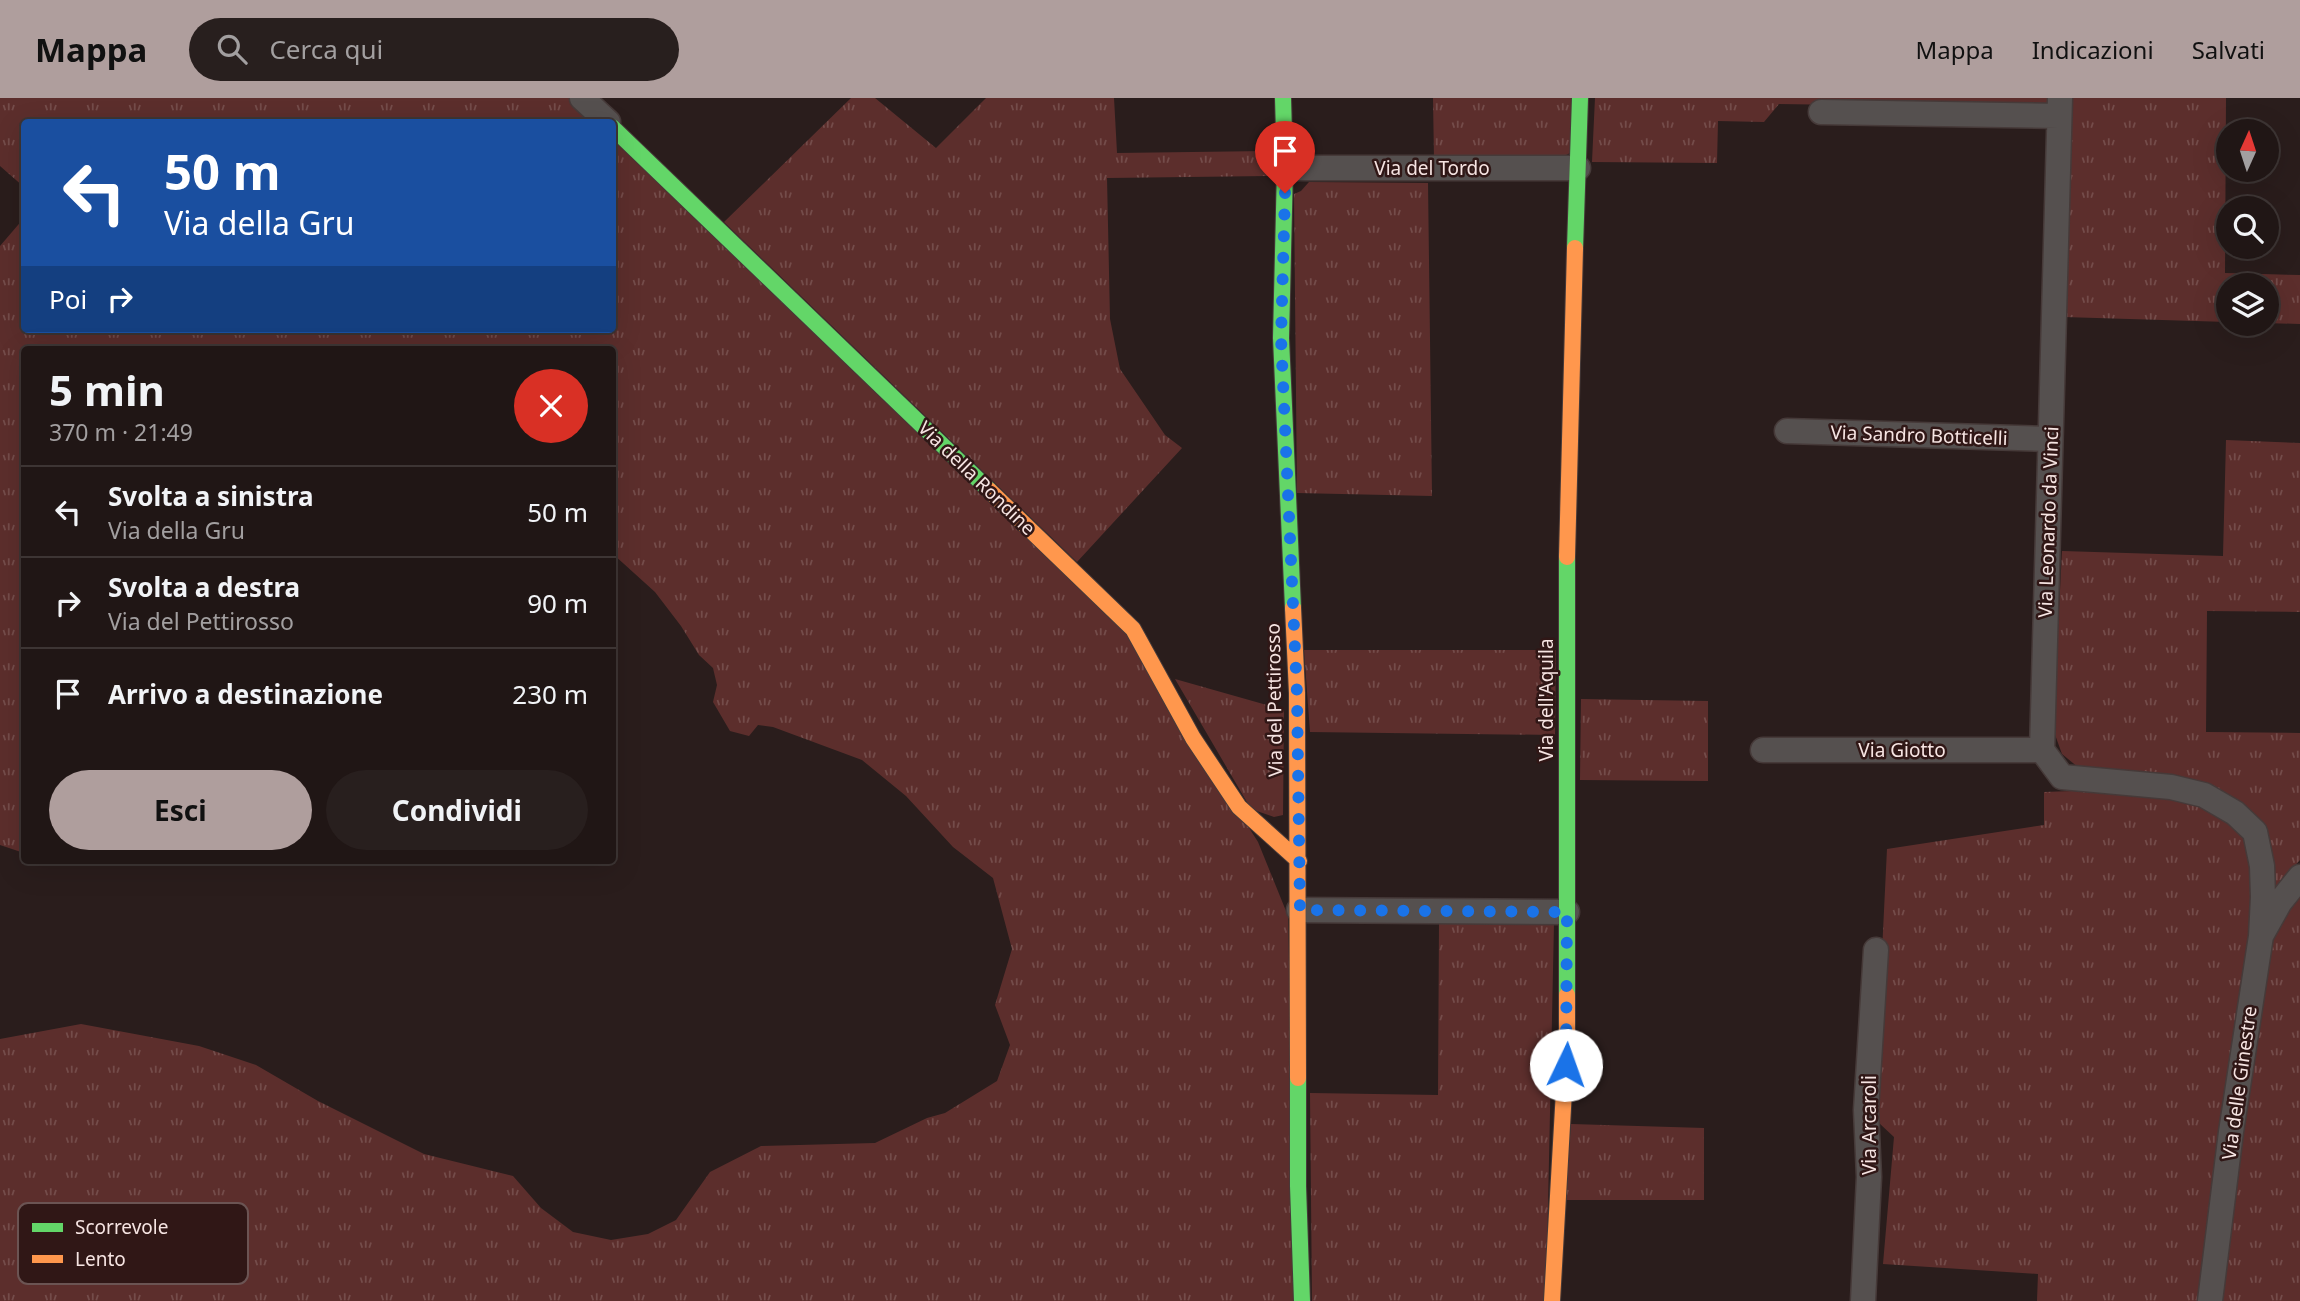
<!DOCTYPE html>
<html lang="it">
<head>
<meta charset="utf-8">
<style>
  body { margin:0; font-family:"Noto Sans",sans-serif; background:#281f1e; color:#f1f3f6; height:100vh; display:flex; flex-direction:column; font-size:26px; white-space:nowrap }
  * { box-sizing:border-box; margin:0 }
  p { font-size:23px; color:#a29fa0 }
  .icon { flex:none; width:38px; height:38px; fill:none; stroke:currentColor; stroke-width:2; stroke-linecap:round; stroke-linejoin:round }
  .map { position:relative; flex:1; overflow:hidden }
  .side { position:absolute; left:21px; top:248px; width:595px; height:518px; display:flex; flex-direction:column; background:#201615; border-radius:7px; box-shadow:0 7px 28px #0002,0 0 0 2px #3d3534 }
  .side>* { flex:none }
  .banner { position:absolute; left:21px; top:21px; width:595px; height:214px; border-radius:7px; box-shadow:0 7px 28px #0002,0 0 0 2px #3d3534; background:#1a4fa0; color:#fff; overflow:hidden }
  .needle { width:46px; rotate:3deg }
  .controls { position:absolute; left:2216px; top:21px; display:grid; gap:14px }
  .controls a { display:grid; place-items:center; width:63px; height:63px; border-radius:50%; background:#201615; box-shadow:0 7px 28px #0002,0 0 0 2px #3d3534; font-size:35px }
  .pin { position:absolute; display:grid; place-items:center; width:60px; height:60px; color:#fff; margin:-72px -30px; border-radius:50% 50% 50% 0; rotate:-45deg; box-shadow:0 0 7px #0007 }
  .pin .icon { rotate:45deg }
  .me { position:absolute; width:77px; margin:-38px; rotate:3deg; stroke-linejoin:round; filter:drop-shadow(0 0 5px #0008) }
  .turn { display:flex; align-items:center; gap:24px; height:147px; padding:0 28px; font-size:32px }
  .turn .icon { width:91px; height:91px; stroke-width:2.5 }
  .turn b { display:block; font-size:49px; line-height:60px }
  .then { display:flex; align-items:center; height:66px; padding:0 28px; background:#0003; gap:14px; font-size:26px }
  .round { display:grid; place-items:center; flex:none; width:74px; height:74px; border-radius:37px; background:#281f1e }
  .headline { display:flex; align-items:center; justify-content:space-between; height:119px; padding:0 28px }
  h1 { font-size:42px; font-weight:700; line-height:52px }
  .button { display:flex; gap:14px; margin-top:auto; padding:14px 28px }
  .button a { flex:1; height:80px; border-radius:42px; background:#af9e9d; color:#111; font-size:28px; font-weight:700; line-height:80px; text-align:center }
  .button a+a { background:#281f1e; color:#f1f3f6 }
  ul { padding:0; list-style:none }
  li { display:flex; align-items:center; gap:21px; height:91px; padding:0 28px; border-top:2px solid #3d3534 }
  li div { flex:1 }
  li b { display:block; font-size:26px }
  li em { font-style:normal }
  header { display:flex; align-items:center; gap:42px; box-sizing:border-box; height:98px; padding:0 35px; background:#af9e9d; color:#111 }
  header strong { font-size:33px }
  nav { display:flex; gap:38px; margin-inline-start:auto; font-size:24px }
  .search { width:490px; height:63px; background:#281f1e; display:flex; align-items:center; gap:18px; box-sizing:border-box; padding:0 24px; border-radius:38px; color:#a29fa0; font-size:26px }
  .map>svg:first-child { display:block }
  .grass { fill:url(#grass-tufts) }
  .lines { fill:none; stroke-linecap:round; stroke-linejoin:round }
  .street-casing { stroke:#463a39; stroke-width:27 }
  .fast-casing { stroke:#463a39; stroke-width:18 }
  .slow-casing { stroke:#463a39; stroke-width:18 }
  .street { stroke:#55504f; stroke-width:24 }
  .fast { stroke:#63d668; stroke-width:16 }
  .slow { stroke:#ff974d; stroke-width:16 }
  .route { stroke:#1a73e8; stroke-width:12; stroke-dasharray:0 21.6 }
  .labels { text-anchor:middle; stroke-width:5; stroke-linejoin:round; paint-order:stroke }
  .street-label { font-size:19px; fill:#f6e4e2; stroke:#301716 }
  .key { fill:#301716; stroke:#6b5453; stroke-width:2 }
  .key-label { font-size:19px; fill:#f6e4e2 }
</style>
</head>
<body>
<header>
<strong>Mappa</strong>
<div class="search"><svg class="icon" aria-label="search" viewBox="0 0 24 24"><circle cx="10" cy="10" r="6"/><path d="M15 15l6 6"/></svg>Cerca qui</div>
<nav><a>Mappa</a><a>Indicazioni</a><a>Salvati</a></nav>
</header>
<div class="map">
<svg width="2300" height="1203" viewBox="0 0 2300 1203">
  <defs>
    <pattern id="grass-tufts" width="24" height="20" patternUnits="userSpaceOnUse" patternTransform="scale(1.75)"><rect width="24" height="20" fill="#5c2e2c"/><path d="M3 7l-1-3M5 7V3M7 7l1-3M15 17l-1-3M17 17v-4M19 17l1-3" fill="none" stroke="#744c4a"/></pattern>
  </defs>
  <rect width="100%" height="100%" fill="#2a1d1c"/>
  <path class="grass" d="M0 0H573L599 24H24V89L0 68Z
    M851 0H875L936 50 986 0H1114L1117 55 1268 53V78L1107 80 1110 221 1120 271 1165 337 1182 350 1077 464 724 124Z
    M1433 0H1572L1570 55 1558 61H1434Z
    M1595 0H2054L2053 10 1779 6 1764 24 1718 23 1717 65 1592 64Z
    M2071 0H2226L2225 175 2300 177V226L2266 225V187H2228V224L2064 219Z
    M613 38 1125 534 1258 744 1288 818 1297 1203H0V941L81 926 199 948 256 967 318 1003 424 1056 513 1078 541 1110 573 1134 611 1142 648 1136 676 1122 710 1074 761 1048 875 1045 927 1020 945 1015 997 983 1010 947 995 907 1012 851 993 780 953 749 906 698 862 662 773 629 758 627 749 638 730 633 713 604 717 587 713 570 699 557 681 528 655 494 613 456 612 252H24V755L0 747V148L24 120V231H612Z
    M1309 84 1428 85 1432 398 1297 395 1294 96 1301 93Z
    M2226 342 2300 345V514L2207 513 2206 634 2300 635V762L2274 791 2272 755 2266 735 2250 715 2228 696 2192 681 2079 670 2062 656 2053 631 2062 453 2223 458Z
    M1304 552H1556L1555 637 1310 634Z
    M1175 581 1284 612 1283 717 1274 719 1251 711Z
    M1581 601 1708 603V683L1580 682Z
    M2072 693C2123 696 2213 690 2244 739 2252 753 2253 782 2254 798L2200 1203H2037L2038 1176 1883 1166 1894 1039 1879 1025V916L1887 751 2044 727V694Z
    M2300 794V1203H2221L2265 850Z
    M1554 824 1546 1203H1312L1310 995 1438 997 1439 826Z
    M1571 1026 1704 1030V1102H1565Z"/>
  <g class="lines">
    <defs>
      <path id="street" d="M582 0 608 24
        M2060 0 2042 652 2062 679 2171 689 2204 697 2235 715 2255 734 2262 768 2263 799 2261 838
        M1821 14 2059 18
        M1285 70H1578
        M1787 333 2050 341
        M1763 652H2042
        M1299 812 1567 814
        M1863 1203 1869 1079 1866 1012 1876 852
        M2210 1203 2231 1034 2261 838 2280 804 2300 779"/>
      <path id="fast" d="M1283 0 1285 70 1281 240 1293 510
        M612 29 989 392
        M1575 150 1580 0
        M1567 459V897
        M1298 980V1088L1302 1203"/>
      <path id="slow" d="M989 392 1133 531 1193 640 1239 709 1299 763
        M1567 459 1575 150
        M1293 510 1297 595 1298 980
        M1552 1203 1567 940V897"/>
    </defs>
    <use href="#street" class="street-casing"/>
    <use href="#fast" class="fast-casing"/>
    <use href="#slow" class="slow-casing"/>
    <use href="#street" class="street"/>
    <use href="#fast" class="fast"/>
    <use href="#slow" class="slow"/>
  </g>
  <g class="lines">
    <path class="route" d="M1285 95 1281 240 1297 596 1300 812 1567 814 1566 967"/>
  </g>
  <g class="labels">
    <g class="street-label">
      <text x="1432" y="77">Via del Tordo</text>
      <text transform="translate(1919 337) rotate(2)" y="7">Via Sandro Botticelli</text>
      <text transform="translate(977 380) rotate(44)" y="7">Via della Rondine</text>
      <text transform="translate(2048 424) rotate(-88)" y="7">Via Leonardo da Vinci</text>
      <text transform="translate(1274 602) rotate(-91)" y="7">Via del Pettirosso</text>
      <text transform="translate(1546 602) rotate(-90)" y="7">Via dell'Aquila</text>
      <text x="1902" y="659">Via Giotto</text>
      <text transform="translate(2239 985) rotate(-82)" y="7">Via delle Ginestre</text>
      <text transform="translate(1869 1027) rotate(-90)" y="7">Via Arcaroli</text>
    </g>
  </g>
  <rect x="18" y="1105" width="230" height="81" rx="10" class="key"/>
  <rect x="32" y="1125" width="31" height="9" fill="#63d668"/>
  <rect x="32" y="1157" width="31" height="8" fill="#ff974d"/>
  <g class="key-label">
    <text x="75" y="1136">Scorrevole</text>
    <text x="75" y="1168">Lento</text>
  </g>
</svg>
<div class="controls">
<a><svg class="needle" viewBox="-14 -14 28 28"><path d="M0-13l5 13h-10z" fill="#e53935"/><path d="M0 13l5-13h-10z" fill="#a29fa0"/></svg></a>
<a><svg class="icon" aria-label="search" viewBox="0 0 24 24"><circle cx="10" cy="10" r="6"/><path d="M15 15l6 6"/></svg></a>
<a><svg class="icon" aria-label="layers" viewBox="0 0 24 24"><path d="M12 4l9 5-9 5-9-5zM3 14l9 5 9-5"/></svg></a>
</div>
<div class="pin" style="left:1285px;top:95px;background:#d93025"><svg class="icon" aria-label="arrive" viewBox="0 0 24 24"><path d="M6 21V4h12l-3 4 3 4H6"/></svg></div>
<svg class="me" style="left:1566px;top:967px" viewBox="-20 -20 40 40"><circle r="19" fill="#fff"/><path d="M0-13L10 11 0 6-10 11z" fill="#1a73e8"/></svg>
<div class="banner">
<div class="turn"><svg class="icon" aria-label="left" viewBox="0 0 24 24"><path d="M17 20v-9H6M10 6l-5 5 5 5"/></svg><div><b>50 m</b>Via della Gru</div></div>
<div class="then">Poi<svg class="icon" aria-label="right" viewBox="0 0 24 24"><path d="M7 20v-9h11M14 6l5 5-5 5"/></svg></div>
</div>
<section class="side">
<div class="headline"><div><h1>5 min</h1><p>370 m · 21:49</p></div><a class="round" style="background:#d93025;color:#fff"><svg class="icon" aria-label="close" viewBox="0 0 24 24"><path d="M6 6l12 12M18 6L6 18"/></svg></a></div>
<ul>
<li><svg class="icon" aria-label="left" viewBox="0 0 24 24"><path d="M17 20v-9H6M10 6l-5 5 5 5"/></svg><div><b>Svolta a sinistra</b><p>Via della Gru</p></div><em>50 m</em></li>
<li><svg class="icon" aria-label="right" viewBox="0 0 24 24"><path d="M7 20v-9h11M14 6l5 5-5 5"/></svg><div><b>Svolta a destra</b><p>Via del Pettirosso</p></div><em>90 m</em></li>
<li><svg class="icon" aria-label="arrive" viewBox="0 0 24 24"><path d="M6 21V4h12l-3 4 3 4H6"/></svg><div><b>Arrivo a destinazione</b></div><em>230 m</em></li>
</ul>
<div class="button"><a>Esci</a><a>Condividi</a></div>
</section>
</div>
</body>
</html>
